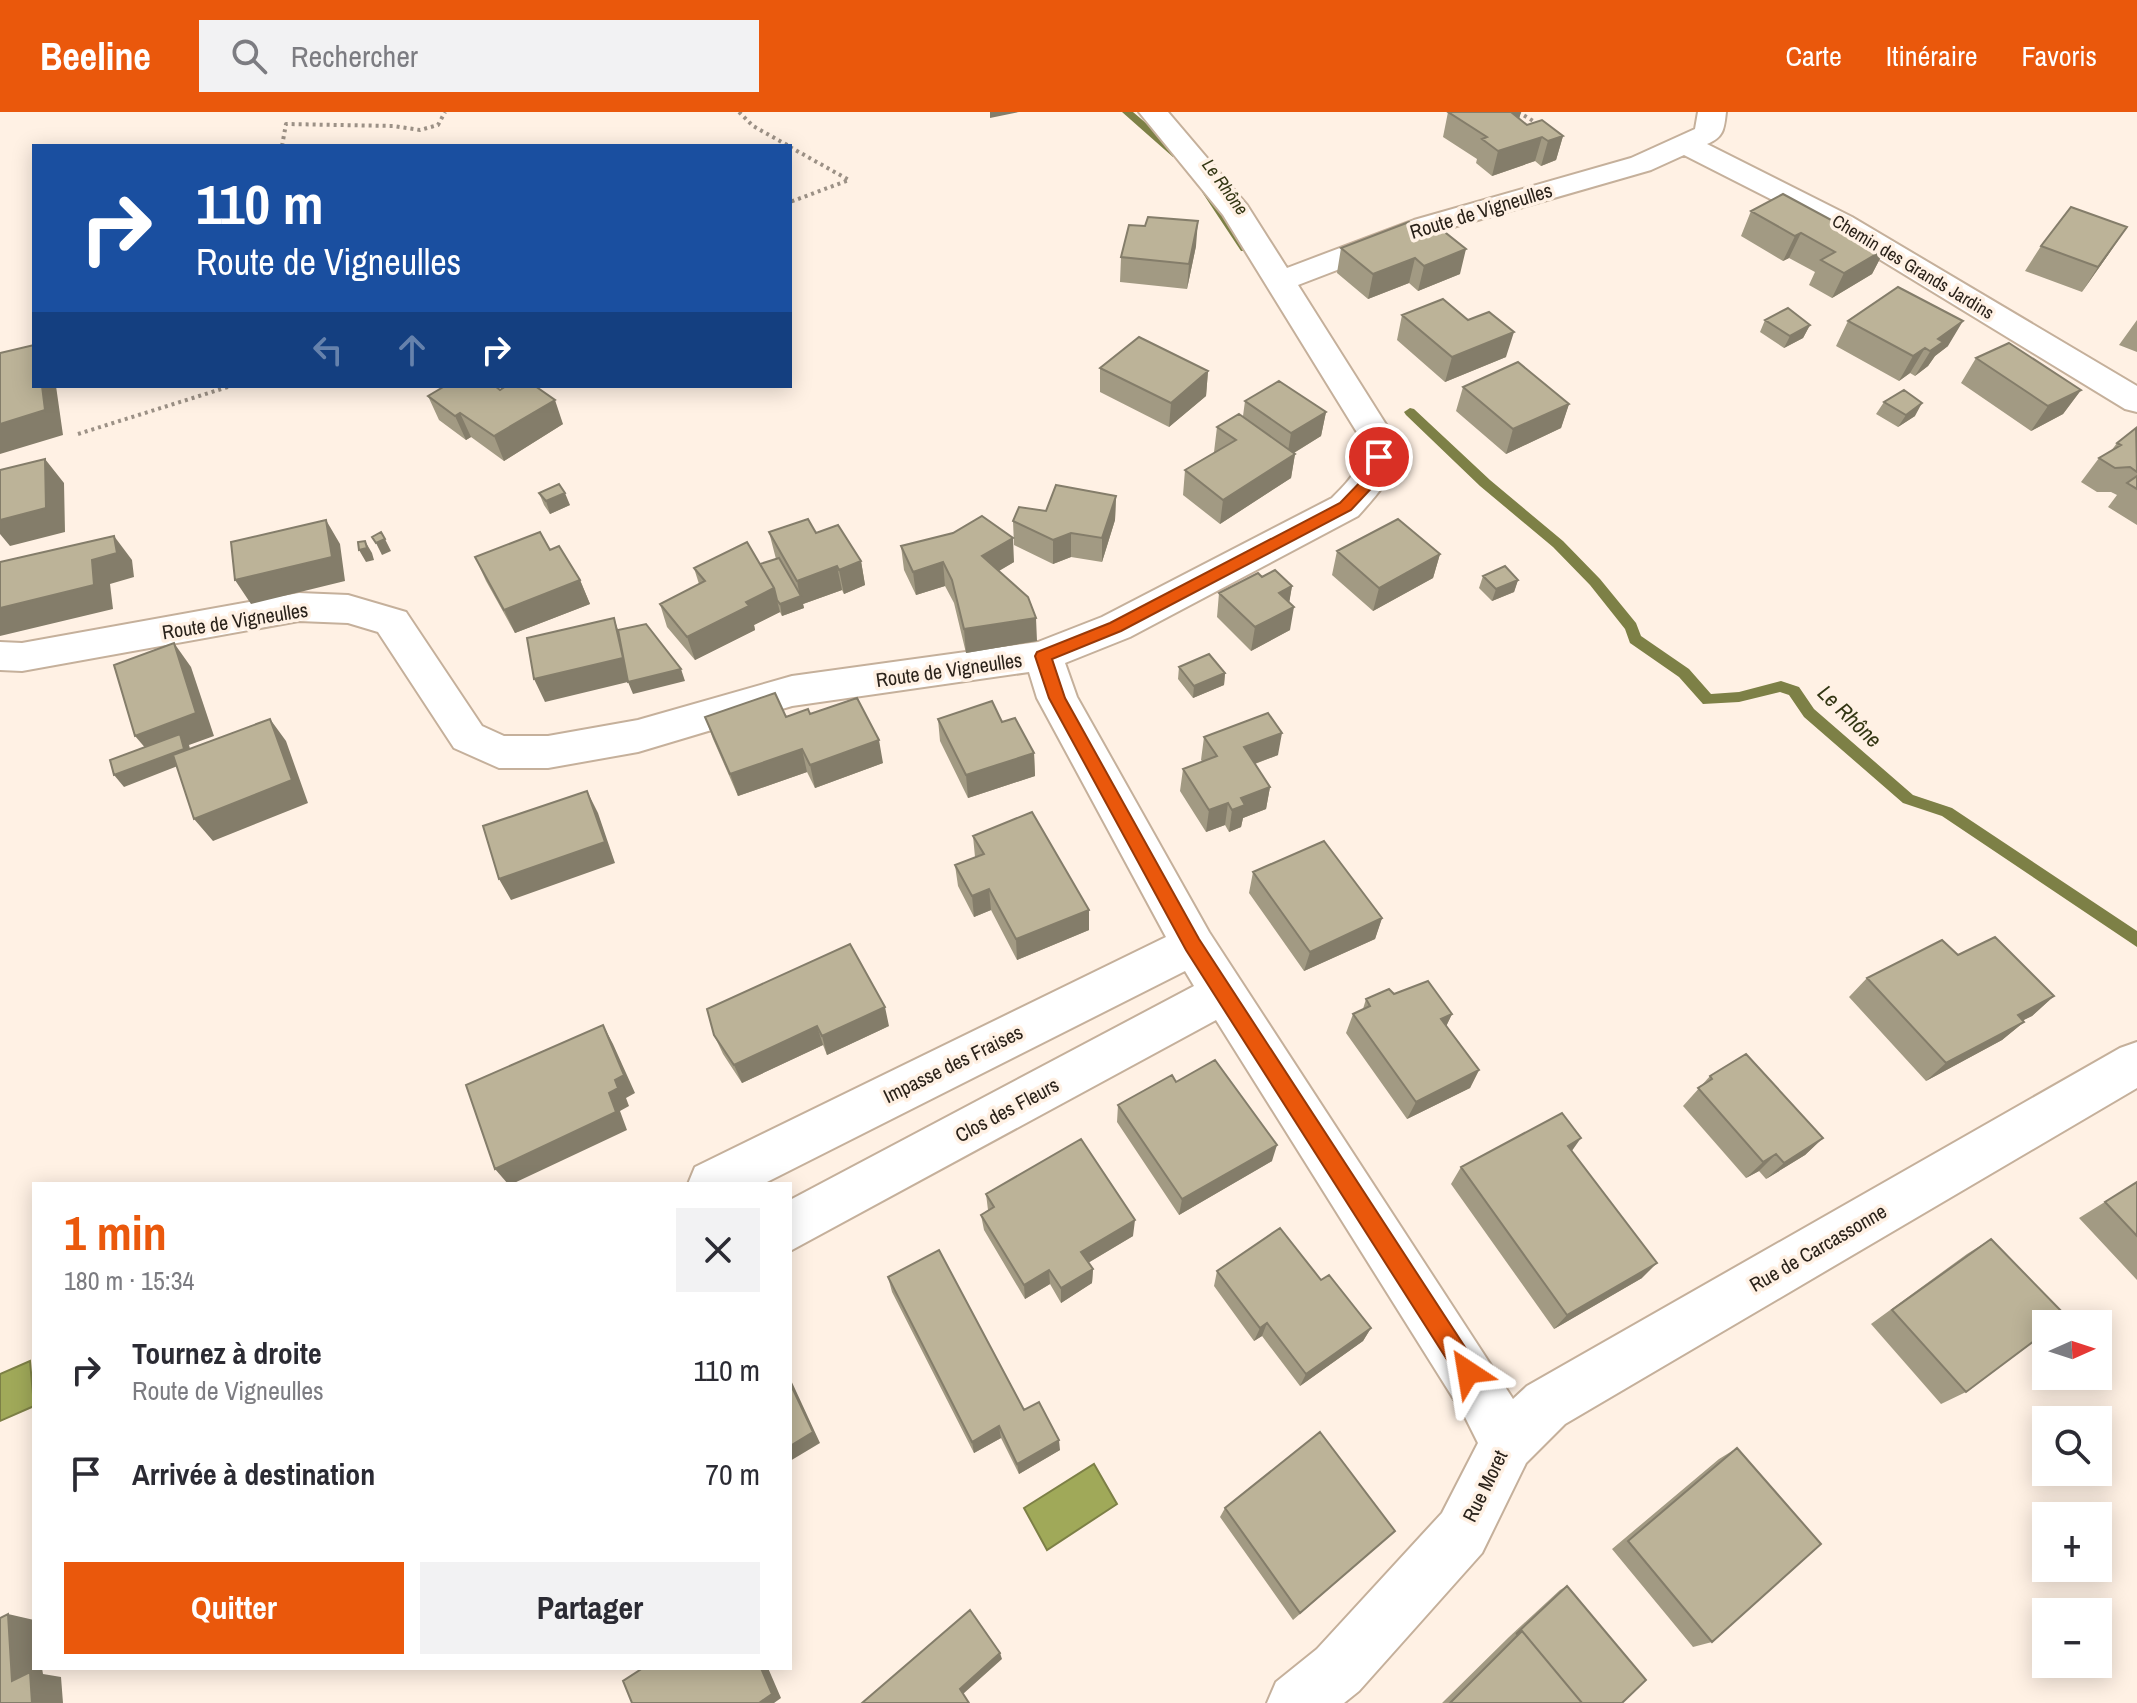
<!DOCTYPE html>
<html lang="fr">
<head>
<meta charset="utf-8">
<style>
  body { margin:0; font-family:"Archivo Narrow",sans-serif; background:#f2f2f3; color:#2b2b33; height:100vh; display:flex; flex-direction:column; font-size:30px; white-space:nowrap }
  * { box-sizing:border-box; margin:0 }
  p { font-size:26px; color:#7c7c81 }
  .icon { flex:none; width:44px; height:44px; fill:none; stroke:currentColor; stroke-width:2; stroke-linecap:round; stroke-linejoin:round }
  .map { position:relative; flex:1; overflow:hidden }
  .side { position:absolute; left:32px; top:1070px; width:760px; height:488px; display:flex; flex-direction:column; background:#fff; border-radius:0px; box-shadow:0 4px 20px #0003 }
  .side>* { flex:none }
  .hud { position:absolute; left:32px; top:32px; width:760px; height:244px; border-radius:0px; box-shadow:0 4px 20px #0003; background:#1a4fa0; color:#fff; overflow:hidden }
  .needle { width:52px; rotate:87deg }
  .controls { position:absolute; left:2032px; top:1198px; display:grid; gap:16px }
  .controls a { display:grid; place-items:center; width:80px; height:80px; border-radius:0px; background:#fff; box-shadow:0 4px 20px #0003; font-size:40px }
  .pin { position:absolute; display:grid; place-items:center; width:68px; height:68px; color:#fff; margin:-34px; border:4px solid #fff; border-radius:50%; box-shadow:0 2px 8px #0007 }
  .me { position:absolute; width:88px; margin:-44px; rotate:327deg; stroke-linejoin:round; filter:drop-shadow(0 0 6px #0008) }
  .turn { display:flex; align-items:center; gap:28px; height:168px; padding:0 32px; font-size:36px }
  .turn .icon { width:104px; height:104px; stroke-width:2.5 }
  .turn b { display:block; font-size:56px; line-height:68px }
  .lanes { display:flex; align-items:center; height:76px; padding:0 32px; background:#0003; justify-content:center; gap:40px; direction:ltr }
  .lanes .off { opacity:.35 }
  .round { display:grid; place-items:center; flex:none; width:84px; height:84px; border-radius:0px; background:#f2f2f3 }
  .overview { display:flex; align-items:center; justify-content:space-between; height:136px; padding:0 32px }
  h1 { font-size:48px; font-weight:800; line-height:60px; color:#ea580c }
  .primary-button { display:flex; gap:16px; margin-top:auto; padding:16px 32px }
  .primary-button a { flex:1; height:92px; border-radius:0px; background:#ea580c; color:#fff; font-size:32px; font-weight:800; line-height:92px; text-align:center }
  .primary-button a+a { background:#f2f2f3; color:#2b2b33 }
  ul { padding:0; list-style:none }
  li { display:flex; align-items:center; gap:24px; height:104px; padding:0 32px }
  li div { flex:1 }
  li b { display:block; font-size:30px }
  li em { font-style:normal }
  header { display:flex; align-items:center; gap:48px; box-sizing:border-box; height:112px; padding:0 40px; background:#ea580c; color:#fff }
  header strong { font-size:38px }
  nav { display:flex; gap:44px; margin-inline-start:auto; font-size:28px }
  .search { width:560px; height:72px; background:#f2f2f3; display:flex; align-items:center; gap:20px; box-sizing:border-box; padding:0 28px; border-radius:0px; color:#7c7c81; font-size:30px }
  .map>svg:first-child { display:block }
  .water { fill:#a0a959; stroke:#7d8046; stroke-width:2 }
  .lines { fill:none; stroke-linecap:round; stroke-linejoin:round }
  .stream { fill:#7d8046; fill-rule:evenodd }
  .street-casing { stroke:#c5b09b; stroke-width:4 }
  .path { stroke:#9c9186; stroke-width:4; stroke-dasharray:3 4; stroke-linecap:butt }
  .street { fill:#fff; fill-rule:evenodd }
  .wall { fill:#a29a83 }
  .shaded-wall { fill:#847d6a }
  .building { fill:#bcb398; stroke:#847d6a; stroke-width:2 }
  .route { fill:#ea580c; stroke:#983908; stroke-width:2 }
  .labels { text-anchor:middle; stroke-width:7; stroke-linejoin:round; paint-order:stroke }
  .far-water-label { font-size:18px; font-style:italic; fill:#333613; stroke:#fff1e4 }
  .far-street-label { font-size:18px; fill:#2a221a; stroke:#fff1e4 }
  .street-label { font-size:20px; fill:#2a221a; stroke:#fff1e4 }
  .water-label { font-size:22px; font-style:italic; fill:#333613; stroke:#fff1e4 }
</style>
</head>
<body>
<header>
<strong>Beeline</strong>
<div class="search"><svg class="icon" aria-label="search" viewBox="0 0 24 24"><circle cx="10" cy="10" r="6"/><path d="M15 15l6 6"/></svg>Rechercher</div>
<nav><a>Carte</a><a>Itinéraire</a><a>Favoris</a></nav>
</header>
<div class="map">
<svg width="2137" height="1591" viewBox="0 0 2137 1591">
  <rect width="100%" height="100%" fill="#fff1e4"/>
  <path class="water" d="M30 1249 34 1294 0 1309V1262Z
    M1094 1352 1117 1392 1047 1438 1024 1396Z"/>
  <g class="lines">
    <path class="stream" d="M1122 0H1133L1181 41V45H1173Z
      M1203 78H1211L1251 137 1249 139H1241L1202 80Z
      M1410 296 1414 297 1490 368 1563 429 1600 467 1636 511 1641 524 1689 557 1711 582 1739 580 1781 569 1799 575 1814 597 1913 683 1952 696 2137 819V835L1942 704 1903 691 1804 605 1789 583 1780 580 1739 590 1703 592 1679 565 1630 531 1625 517 1590 473 1553 435 1480 374 1406 303 1404 300Z"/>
    <defs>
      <path id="street" d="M1139 0H1168L1247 93 1287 156 1414 108 1631 46 1695 17 1698 0H1726C1724 17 1724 25 1707 32L1852 105 2137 274V300L2125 297 1830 117 1684 43 1651 58 1436 120 1298 173 1392 322C1398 361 1383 376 1358 404L1130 525 1065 551 1077 585 1209 820 1513 1287 1527 1274 2120 936 2137 930V976L1565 1312 1526 1351 1482 1441 1359 1579 1344 1591H1267L1276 1570 1317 1537 1442 1401 1478 1331 1465 1305 1216 908 790 1139V1088L1194 874 1185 859 763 1072H688L695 1055 1166 825 1037 586 1029 560 792 594 638 640 548 656H499L454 636 378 520 348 511 299 509 22 559 0 558V530L22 531 299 481 348 483 406 500 482 614 504 624H548L638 608 792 564 1038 530 1102 505 1332 386C1355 363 1362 356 1358 322L1223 103Z"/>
    </defs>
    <use href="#street" class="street-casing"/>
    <path class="path" d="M739 0 753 14 789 34
      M1518 0 1540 13
      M282 34 286 12 393 14 420 18 438 13 445 0
      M790 35 849 68 790 90
      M78 322 231 274"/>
    <use href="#street" class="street"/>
  </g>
  <path class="wall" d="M1448 0H1521L1519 6 1527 13 1563 24 1556 48 1541 54 1535 49 1492 64 1476 51 1477 47 1443 25Z
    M1751 99 1885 137 1872 162 1832 186 1809 173 1815 160 1789 146 1783 149 1741 124Z
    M1409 110 1460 162 1418 179 1409 171 1368 187 1337 161 1341 136Z
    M1196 134 1187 177 1120 170 1121 145Z
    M2041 134 2110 140 2082 180 2025 159Z
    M1402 203 1468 208 1506 245 1445 270 1397 228Z
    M1765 208 1810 213 1803 226 1784 236 1760 220Z
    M2137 208V240L2119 233Z
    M1848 209 1948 234 1935 244 1928 254 1915 264 1910 261 1899 269 1836 234Z
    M1976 246 2081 278 2063 302 2031 319 1961 271Z
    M1100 256 1208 259 1206 284 1169 315 1100 280Z
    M1463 275 1569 292 1561 316 1506 342 1456 299Z
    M428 284 563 312 504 349 471 325 466 328 439 308Z
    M1245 289 1326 300 1321 324 1294 341 1295 342 1291 366 1220 412 1183 383 1185 358 1215 340H1214L1217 315 1243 304Z
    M1884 290 1915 304 1898 315 1876 302Z
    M2137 316V413L2108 395 2117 383 2111 380H2097L2081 370 2099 346 2111 339 2117 331Z
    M539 381 570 393 550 402 544 393Z
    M1116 384 1115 408 1102 450 1071 445 1053 452 1014 433 1013 409 1046 399Z
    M769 420 816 421 861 449 865 473 844 482 842 478 803 492 804 496 782 504 780 500 754 513 755 518 695 548 667 515 660 492 699 472 694 456 760 452 776 447Z
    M901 434 1014 450 999 459 1037 529 966 541 954 491 945 474 916 483 904 458Z
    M550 438 580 468 590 492 515 521 486 469 475 445Z
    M1337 439 1440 442 1433 466 1373 499 1332 463Z
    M1483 464 1518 468 1514 480 1492 489 1479 476Z
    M1262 465 1292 474 1289 490 1290 518 1251 539 1217 505 1219 481Z
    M1179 555 1225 561 1224 573 1193 586 1178 567Z
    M810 602 883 651 815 676 807 660 738 684 713 627 705 605H786Z
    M938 607 1002 610 1034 641 1035 664 968 686 940 629Z
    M1204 625 1278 643 1255 652 1270 675 1266 697 1243 706 1241 715 1229 720 1225 713 1206 720 1180 679 1183 657 1203 650 1201 648Z
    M973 724 1089 798V818L1017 848 991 798 974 805 958 774 955 753 975 745Z
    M1253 760 1382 806 1375 827 1304 859 1249 781Z
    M1958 843 2054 884 2032 904 2023 908 2024 910 2002 928 1926 969 1849 885 1867 866Z
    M1394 882 1452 902 1446 914 1479 958 1470 976 1407 1007 1346 921 1353 902 1363 897 1366 887Z
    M889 914 827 943 823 933 742 971 723 942 714 923Z
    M1710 964 1823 1026 1805 1043 1766 1067 1759 1059 1746 1066 1683 994Z
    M1176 970 1272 1049 1179 1103 1117 1010 1118 993Z
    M1572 1039 1642 1166 1554 1217 1451 1072 1461 1055Z
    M2137 1070V1168L2079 1106Z
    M986 1082 1133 1124 1088 1151 1093 1157 1092 1171 1061 1191 1050 1172 1025 1187 984 1118 981 1103 988 1098Z
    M1991 1127 1966 1280 1941 1292 1871 1212 1967 1142Z
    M1217 1159 1321 1168 1371 1216 1363 1229 1300 1274 1262 1224 1254 1229 1214 1174Z
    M888 1165 1024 1298 1060 1338 1019 1362 1001 1326 974 1341 892 1180Z
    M1737 1336 1712 1530 1693 1535 1612 1437 1719 1347Z
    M1225 1396 1395 1419 1293 1508 1220 1405Z
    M1567 1474 1622 1591H1442L1509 1525 1560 1478Z"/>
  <path class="shaded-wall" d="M990 0H1019L990 6Z
    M1508 0H1521L1516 18Z
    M1563 24 1556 48 1541 54 1548 29Z
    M1542 25 1535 49 1492 64 1498 39Z
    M1198 109 1196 134 1187 177 1189 152Z
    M2127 115 2110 140 2082 180 2098 155Z
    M1801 121 1789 146 1783 149 1795 124Z
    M1466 137 1460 162 1418 179 1424 154Z
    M1885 137 1872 162 1832 186 1844 161Z
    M1415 146 1409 171 1368 187 1373 162Z
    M1963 209 1948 234 1935 244 1928 254 1915 264 1938 227Z
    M1810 213 1803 226 1784 236 1790 224Z
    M1514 220 1506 245 1445 270 1452 245Z
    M1925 236 1910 261 1899 269 1913 244Z
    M1208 259 1206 284 1169 315 1171 291Z
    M42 274H56L63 323 0 342V312Z
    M2081 278 2063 302 2031 319 2048 294Z
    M555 288 563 312 504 349 494 324Z
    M1922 291 1915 304 1898 315 1906 303Z
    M1569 292 1561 316 1506 342 1513 317Z
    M1326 300 1321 324 1287 345 1291 321Z
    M460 301 471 325 466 328 455 304Z
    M1295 342 1291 366 1220 412 1223 388Z
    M45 347 64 371 65 420 10 434 0 422V408Z
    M565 381 570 393 550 402 546 389Z
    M1116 384 1115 408 1102 450V426Z
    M326 408 340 432 345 469 251 492 235 468Z
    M1071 421V445L1053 452V428Z
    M114 424 132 448 134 465 110 472 113 497 0 524V496L92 448Z
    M1013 426 1014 450 983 468 982 444Z
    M385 427 391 439 382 443 376 431Z
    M365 429 372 441 374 448 366 450 359 438Z
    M1440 442 1433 466 1373 499 1379 476Z
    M861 449 865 473 844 482 839 458Z
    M943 450 945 474 916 483 913 460Z
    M837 454 842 478 803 492 804 496 782 504 780 492 800 485 797 469Z
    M580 468 590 492 515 521 504 498Z
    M1518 468 1514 480 1492 489 1496 477Z
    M1292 474 1288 498 1279 481Z
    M774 476 780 500 754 513 755 518 695 548 687 525 746 490Z
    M1294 495 1290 518 1251 539 1255 515Z
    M614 506 622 530 632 569 545 590 534 567Z
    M1036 506 1037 529 966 541 964 517Z
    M174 531 191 555 214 624 189 633 193 648 124 675 114 663 154 646 135 624Z
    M681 557 685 569 633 582 628 570Z
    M1225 561 1224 573 1193 586 1194 574Z
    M270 607 286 629 308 691 213 729 194 707Z
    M1282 621 1278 643 1240 657 1244 635Z
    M879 628 883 651 815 676 810 653Z
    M802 637 807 660 738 684 730 662Z
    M1034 641 1035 664 968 686 966 663Z
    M1270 675 1266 697 1243 706 1241 715 1229 720 1232 698 1241 686Z
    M587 679 598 701 615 751 511 788 499 767Z
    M1228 691 1225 713 1206 720 1209 698Z
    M989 777 991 798 974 805 972 784Z
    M1089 798V818L1017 848 1016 827Z
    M1382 806 1375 827 1304 859 1310 840Z
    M2054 884 2032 904 1996 922 2018 903Z
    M885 895 889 914 827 943 822 924Z
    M1452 902 1443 921 1441 907Z
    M2024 910 2002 928 1926 969 1946 951Z
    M603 913 613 932 635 981 626 986 629 994 620 999 627 1018 512 1072H508L495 1057 609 981 615 968Z
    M817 914 823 933 742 971 734 953Z
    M1479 958 1470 976 1407 1007 1416 990Z
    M1581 1026 1569 1043 1568 1034Z
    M1823 1026 1805 1043 1766 1067 1784 1051Z
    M1277 1033 1272 1049 1179 1103 1182 1087Z
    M1776 1042 1759 1059 1746 1066 1763 1050Z
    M1135 1108 1133 1124 1081 1155V1140Z
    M1657 1151 1642 1166 1554 1217 1567 1203Z
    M1093 1157 1092 1171 1061 1191V1176Z
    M1049 1158 1050 1172 1025 1187 1024 1173Z
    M1267 1211 1262 1224 1254 1229 1260 1216Z
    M1371 1216 1363 1229 1300 1274 1306 1262Z
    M790 1266 820 1331 790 1349Z
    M999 1314 1001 1326 974 1341 972 1330Z
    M1059 1328 1060 1338 1019 1362 1017 1352Z
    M8 1502 34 1508V1556H42L43 1562 61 1565 63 1591H32L12 1569Z
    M1000 1541 1002 1547 963 1582 960 1577Z
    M761 1556H768L781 1586 774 1591H759Z"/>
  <path class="building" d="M1448 0H1511L1527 13 1542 8 1563 24 1548 29 1542 25 1498 39 1482 27 1487 25Z
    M1783 82 1885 137 1844 161 1821 148 1835 140 1801 121 1795 124 1751 99Z
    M2071 95 2127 115 2098 155 2041 134Z
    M1148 105 1198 109 1189 152 1121 145 1129 113 1145 114Z
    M1409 110 1426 124 1442 118 1466 137 1424 154 1415 146 1373 162 1341 136Z
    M1898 175 1963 209 1938 227 1943 230 1930 239 1925 236 1913 244 1848 209Z
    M1443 187 1468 208 1489 200 1514 220 1452 245 1402 203Z
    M1788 196 1810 213 1790 224 1765 208Z
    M1139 225 1208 259 1171 291 1100 256Z
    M2009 231 2081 278 2048 294 1976 246Z
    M34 233V274H42L45 298 0 312V241Z
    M1518 250 1569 292 1513 317 1463 275Z
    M1279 269 1326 300 1291 321 1245 289Z
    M445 274H495L500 278 506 274H535L555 288 494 324 460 301 455 304 428 284Z
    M1904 278 1922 291 1906 303 1884 290Z
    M1239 302 1295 342 1223 388 1185 358 1236 328 1217 315Z
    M2136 316 2137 360 2130 355 2115 356 2099 346 2121 333 2117 331Z
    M45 347 46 396 0 408V358Z
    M2137 364V377L2127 371Z
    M559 372 565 381 546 389 539 381Z
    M1056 373 1116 384 1102 426 1071 421 1053 428 1013 409 1019 395 1046 399Z
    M982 404 1013 426 982 444 1028 485 1036 506 964 517 952 468 943 450 913 460 901 434 953 421Z
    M808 407 816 421 838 413 861 449 839 458 837 454 797 469 769 420Z
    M1398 407 1440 442 1379 476 1337 439Z
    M326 408 332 445 235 468 231 430Z
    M381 420 385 427 376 431 372 425Z
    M540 420 550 438 559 434 580 468 504 498 475 445Z
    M114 424 117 441 92 448 94 473 0 496V450Z
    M365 429 367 436 359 438 358 430Z
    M747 430 774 476 746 490 749 494 687 525 660 492 705 469 694 456Z
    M779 446 801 484 780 492 777 488 774 476 760 452Z
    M1505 454 1518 468 1496 477 1483 464Z
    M1275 458 1292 474 1279 481 1294 495 1255 515 1219 481 1258 461 1262 465Z
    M614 506 623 546 534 567 527 526Z
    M646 512 681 557 628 570 618 518Z
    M174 531 196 601 135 624 114 553Z
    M1209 542 1225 561 1194 574 1179 555Z
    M775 581 786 605 808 597 810 602 857 586 879 628 810 653 802 637 730 662 705 605Z
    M992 589 1002 610 1015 606 1034 641 966 663 938 607Z
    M1268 601 1282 621 1244 635 1270 675 1241 686 1245 693 1232 698 1228 691 1209 698 1183 657 1217 644 1204 625Z
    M270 607 292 668 194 707 173 643Z
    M180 622 184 637 114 663 110 648Z
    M587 679 605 730 499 767 483 714Z
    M1032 700 1089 798 1016 827 989 777 972 784 955 753 984 742 973 724Z
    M1324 729 1382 806 1310 840 1253 760Z
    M1995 825 2054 884 2018 903 2024 910 1946 951 1867 866 1942 828 1958 843Z
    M850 832 885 895 822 924 817 914 734 953 714 923 707 897Z
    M1428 869 1452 902 1441 907 1479 958 1416 990 1353 902 1370 894 1366 887 1389 877 1394 882Z
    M603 913 624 963 615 968 618 976 609 981 616 1000 495 1057 466 973Z
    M1746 942 1823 1026 1784 1051 1776 1042 1763 1050 1698 976 1712 967 1710 964Z
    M1215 948 1277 1033 1182 1087 1118 993 1172 963 1176 970Z
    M1562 1001 1581 1026 1568 1034 1657 1151 1567 1203 1461 1055Z
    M1081 1027 1135 1108 1081 1140 1093 1157 1061 1176 1049 1158 1024 1173 981 1103 994 1095 986 1082Z
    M2137 1070V1124L2105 1090Z
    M1280 1116 1321 1168 1329 1163 1371 1216 1306 1262 1267 1211 1260 1216 1217 1159Z
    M1991 1127 2066 1204 2056 1212H2046V1220L1966 1280 1892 1198Z
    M939 1138 1024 1298 1039 1290 1059 1328 1017 1352 999 1314 972 1330 888 1165Z
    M790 1271 813 1320 790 1334Z
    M1320 1320 1395 1419 1300 1501 1225 1396Z
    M1737 1336 1821 1432 1712 1530 1628 1429Z
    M1567 1474 1646 1568 1622 1591H1582L1522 1519 1516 1522Z
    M970 1498 1000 1541 960 1577 969 1591H862Z
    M8 1502 12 1569 30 1560 32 1591H0V1506Z
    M1522 1519 1582 1591H1450Z
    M643 1556H761L772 1582 759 1591H632L623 1569Z"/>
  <path class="route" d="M1379 340 1386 345 1380 367 1351 398 1121 519 1052 547 1065 586 1199 827 1476 1252 1479 1260 1476 1268 1468 1271 1460 1268 1186 838 1049 586 1035 544 1037 540 1110 511 1340 391 1368 362 1372 345Z"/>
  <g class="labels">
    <g class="far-water-label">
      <text transform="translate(1225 75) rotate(54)" y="6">Le Rhône</text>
    </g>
    <g class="far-street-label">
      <text transform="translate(1913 155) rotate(31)" y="6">Chemin des Grands Jardins</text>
    </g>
    <g class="street-label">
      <text transform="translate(1481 99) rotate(-17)" y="7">Route de Vigneulles</text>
      <text transform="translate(235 509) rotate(-9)" y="7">Route de Vigneulles</text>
      <text transform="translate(949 558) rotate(-8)" y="7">Route de Vigneulles</text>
      <text transform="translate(953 952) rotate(-26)" y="7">Impasse des Fraises</text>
      <text transform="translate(1007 998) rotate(-28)" y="7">Clos des Fleurs</text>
      <text transform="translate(1818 1136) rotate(-30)" y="7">Rue de Carcassonne</text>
      <text transform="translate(1485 1374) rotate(-64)" y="7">Rue Moret</text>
    </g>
    <g class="water-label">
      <text transform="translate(1850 604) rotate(44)" y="8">Le Rhône</text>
    </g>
  </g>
</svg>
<div class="controls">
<a><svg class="needle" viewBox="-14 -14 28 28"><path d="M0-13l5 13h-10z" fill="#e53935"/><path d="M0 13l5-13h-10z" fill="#7c7c81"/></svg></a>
<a><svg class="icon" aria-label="search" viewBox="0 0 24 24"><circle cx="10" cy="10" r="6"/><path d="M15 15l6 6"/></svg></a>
<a>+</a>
<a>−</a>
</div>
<div class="pin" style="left:1379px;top:345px;background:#d93025"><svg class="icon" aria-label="arrive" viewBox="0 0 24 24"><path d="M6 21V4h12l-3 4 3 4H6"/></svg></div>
<svg class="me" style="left:1468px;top:1260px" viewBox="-20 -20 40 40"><path d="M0-17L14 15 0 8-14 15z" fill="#ea580c" stroke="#fff" stroke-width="4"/></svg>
<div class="hud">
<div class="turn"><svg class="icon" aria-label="right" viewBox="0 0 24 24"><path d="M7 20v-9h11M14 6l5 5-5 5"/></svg><div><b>110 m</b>Route de Vigneulles</div></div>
<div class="lanes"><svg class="icon off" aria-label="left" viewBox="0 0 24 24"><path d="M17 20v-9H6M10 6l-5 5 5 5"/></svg><svg class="icon off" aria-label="ahead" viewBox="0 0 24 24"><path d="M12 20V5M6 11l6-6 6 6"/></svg><svg class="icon" aria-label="right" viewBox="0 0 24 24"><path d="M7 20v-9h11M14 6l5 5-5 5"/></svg></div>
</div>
<section class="side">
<div class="overview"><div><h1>1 min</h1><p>180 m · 15:34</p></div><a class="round"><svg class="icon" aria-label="close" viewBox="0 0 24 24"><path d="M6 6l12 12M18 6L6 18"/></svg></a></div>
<ul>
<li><svg class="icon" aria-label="right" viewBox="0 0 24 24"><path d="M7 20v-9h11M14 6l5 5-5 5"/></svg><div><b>Tournez à droite</b><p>Route de Vigneulles</p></div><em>110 m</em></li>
<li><svg class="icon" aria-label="arrive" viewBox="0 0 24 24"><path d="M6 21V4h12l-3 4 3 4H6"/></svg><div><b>Arrivée à destination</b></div><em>70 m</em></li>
</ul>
<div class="primary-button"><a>Quitter</a><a>Partager</a></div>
</section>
</div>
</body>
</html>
